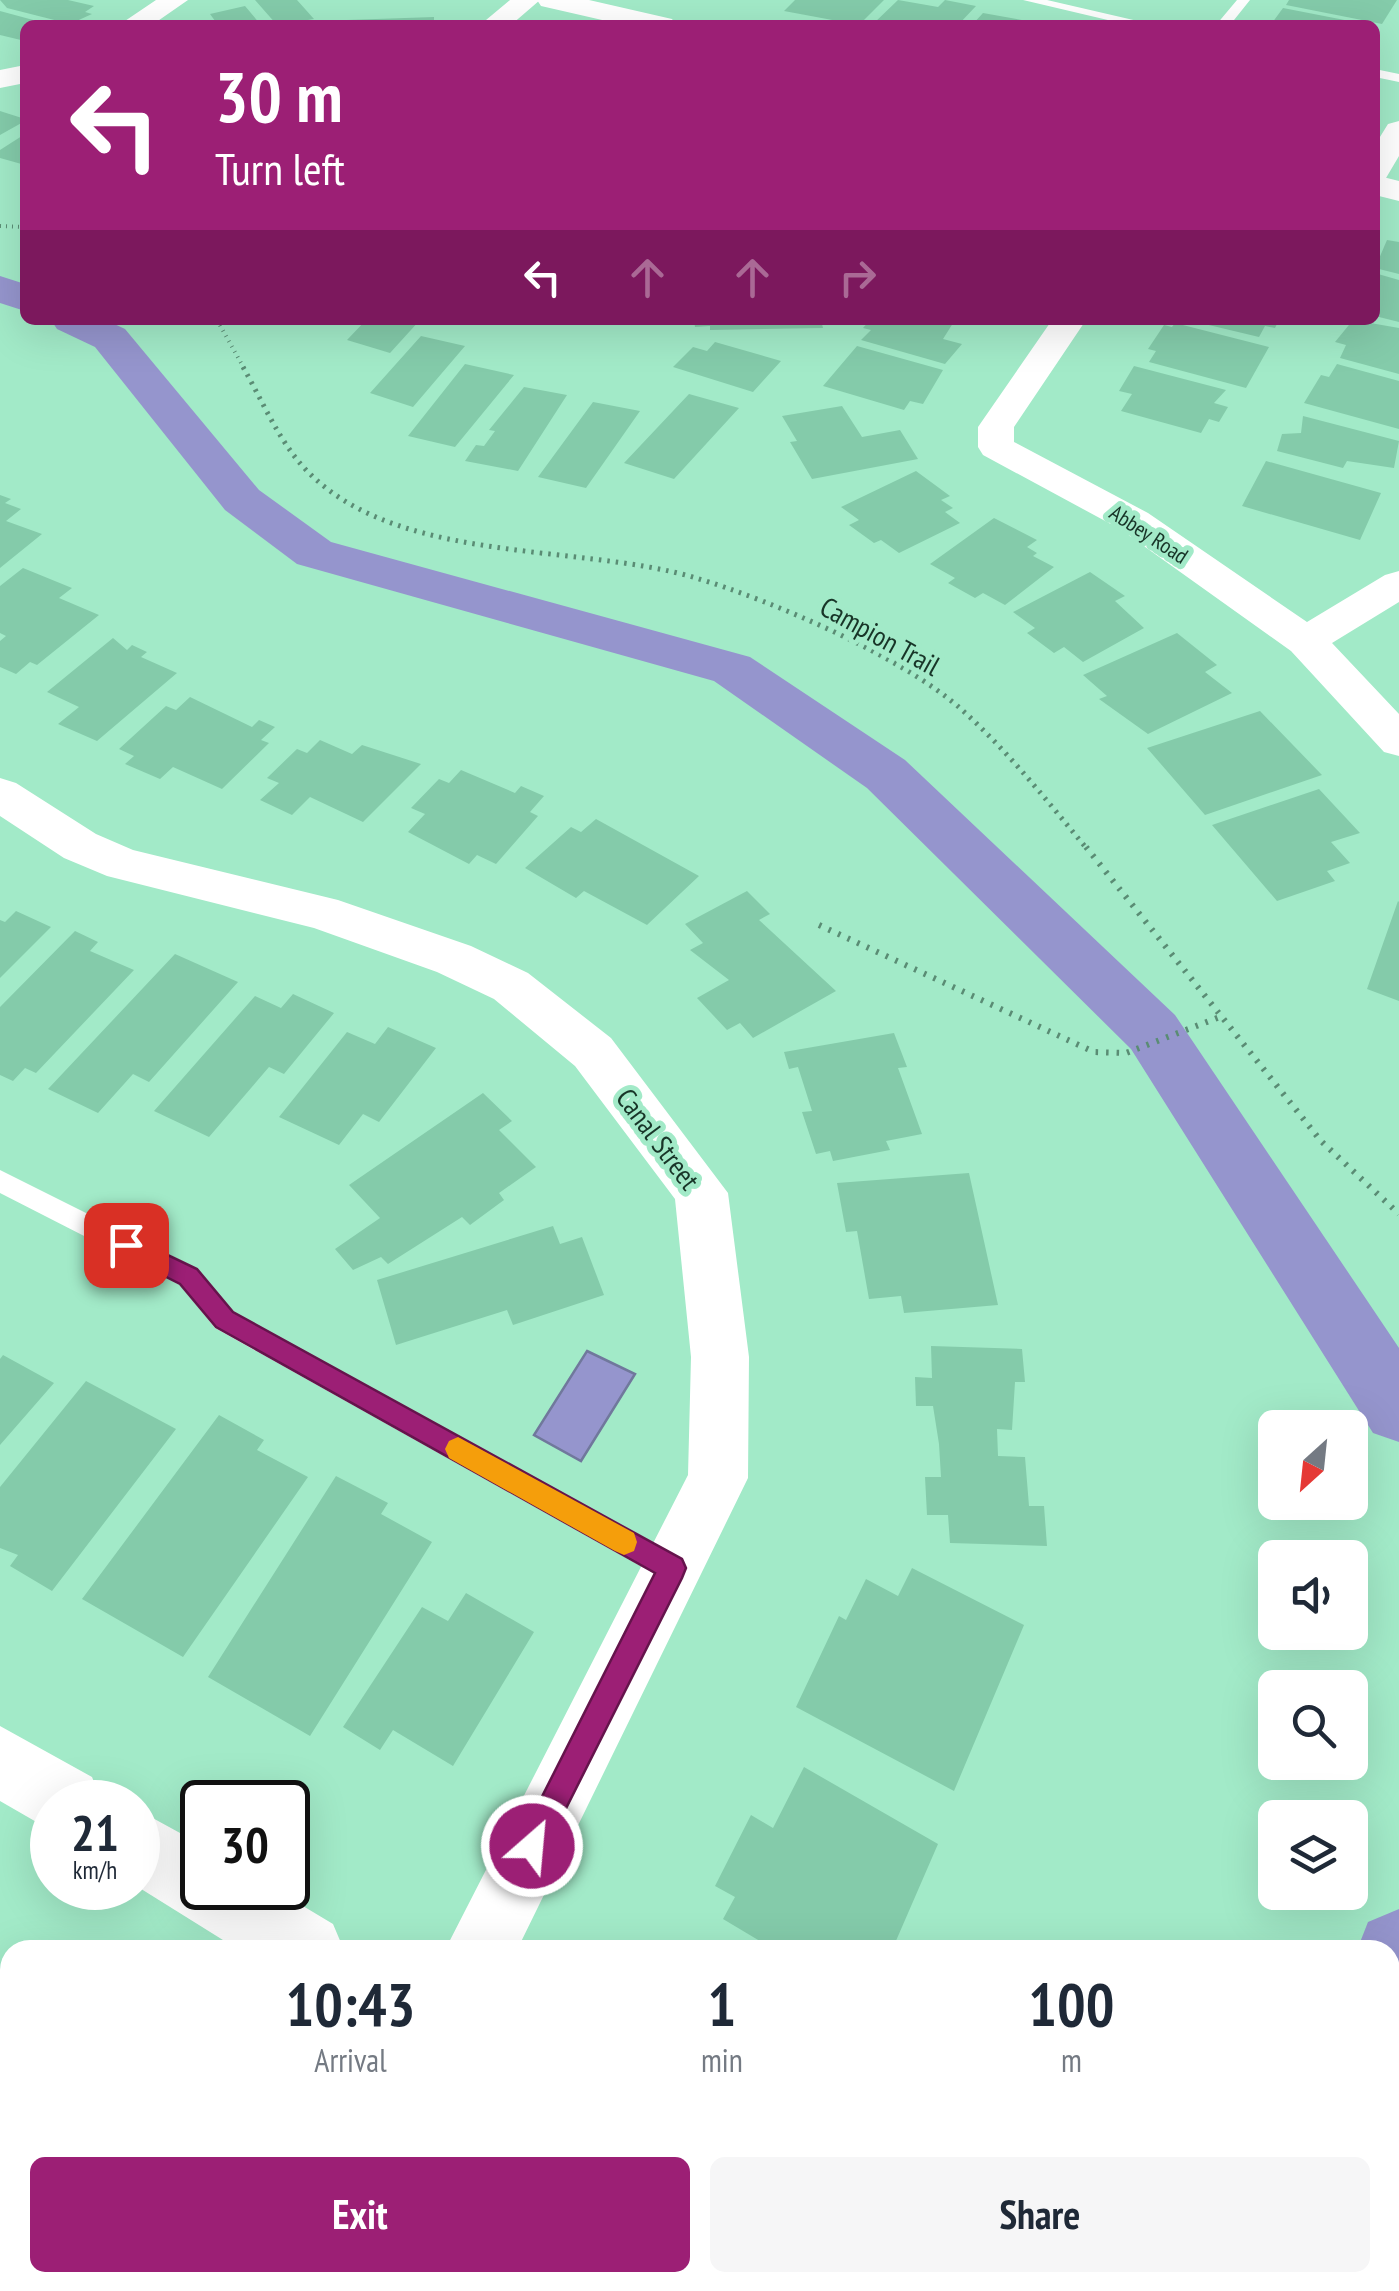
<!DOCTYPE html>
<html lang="en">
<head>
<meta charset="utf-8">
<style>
  body { margin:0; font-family:"PT Sans Narrow",sans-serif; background:#f6f6f7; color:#1f2937; height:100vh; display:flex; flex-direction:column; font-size:38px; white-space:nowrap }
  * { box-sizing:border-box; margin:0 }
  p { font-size:32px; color:#747a83 }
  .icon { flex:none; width:55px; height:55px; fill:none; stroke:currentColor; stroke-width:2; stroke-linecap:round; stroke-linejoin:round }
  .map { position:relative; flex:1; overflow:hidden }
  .panel { position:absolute; left:0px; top:1940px; width:1400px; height:352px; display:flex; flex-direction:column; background:#fff; border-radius:30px 30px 0 0; box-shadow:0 10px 40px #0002 }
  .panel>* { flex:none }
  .guide { position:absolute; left:20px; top:20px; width:1360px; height:305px; border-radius:15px; box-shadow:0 10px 40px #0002; background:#9c1f75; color:#fff; overflow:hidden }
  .needle { width:65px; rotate:207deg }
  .buttons { position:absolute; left:1258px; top:1410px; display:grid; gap:20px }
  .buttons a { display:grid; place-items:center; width:110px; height:110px; border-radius:15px; background:#fff; box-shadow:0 10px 40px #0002; font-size:50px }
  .speed { position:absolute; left:30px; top:1780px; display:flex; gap:20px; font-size:50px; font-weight:700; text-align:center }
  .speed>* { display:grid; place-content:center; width:130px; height:130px; border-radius:50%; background:#fff; box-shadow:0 10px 40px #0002; line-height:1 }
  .speed small { font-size:25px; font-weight:400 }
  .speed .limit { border:5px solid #111; border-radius:15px; background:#fff; color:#111 }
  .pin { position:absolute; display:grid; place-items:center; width:85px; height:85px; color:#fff; margin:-42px; border-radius:20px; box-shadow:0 5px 15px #0006 }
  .me { position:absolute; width:110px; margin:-55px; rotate:27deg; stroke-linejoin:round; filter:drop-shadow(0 0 8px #0008) }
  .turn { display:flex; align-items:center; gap:35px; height:210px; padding:0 30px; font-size:45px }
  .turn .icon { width:130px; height:130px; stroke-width:2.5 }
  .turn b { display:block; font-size:70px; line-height:85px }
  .lanes { display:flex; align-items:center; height:95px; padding:0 30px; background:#0003; justify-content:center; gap:50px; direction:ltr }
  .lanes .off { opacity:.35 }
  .eta { display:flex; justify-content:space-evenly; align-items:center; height:170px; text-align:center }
  .eta b { font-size:60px; font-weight:700; line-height:70px }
  .cta { display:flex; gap:20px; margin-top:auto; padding:20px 30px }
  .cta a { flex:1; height:115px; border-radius:15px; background:#9c1f75; color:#fff; font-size:40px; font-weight:700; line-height:115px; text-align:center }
  .cta a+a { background:#f6f6f7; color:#1f2937 }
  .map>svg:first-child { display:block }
  .water { fill:#9595cd; stroke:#70789c; stroke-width:2.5 }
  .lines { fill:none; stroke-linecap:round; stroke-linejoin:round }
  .canal { fill:#9595cd; fill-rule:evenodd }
  .building { fill:#84cbaa }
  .path-far3 { stroke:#5a8c74; stroke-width:4; stroke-dasharray:1 5; stroke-linecap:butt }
  .path-far2 { stroke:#5a8c74; stroke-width:5; stroke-dasharray:2.5 6; stroke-linecap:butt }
  .path-far1 { stroke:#5a8c74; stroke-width:6; stroke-dasharray:2.5 8; stroke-linecap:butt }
  .path { stroke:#5a8c74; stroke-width:9; stroke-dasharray:4 10; stroke-linecap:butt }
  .lane { fill:#fff; fill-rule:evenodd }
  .street { fill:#fff; fill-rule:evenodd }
  .secondary { fill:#fff; fill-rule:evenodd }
  .route { fill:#9c1f75; stroke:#65144c; stroke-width:2.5 }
  .slow { fill:#f59e0b }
  .labels { text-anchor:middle; stroke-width:10; stroke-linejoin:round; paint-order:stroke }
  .far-street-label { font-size:22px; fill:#183528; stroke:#a2eac8 }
  .street-label { font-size:28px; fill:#183528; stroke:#a2eac8 }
</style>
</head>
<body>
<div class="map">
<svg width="1399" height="2291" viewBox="0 0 1399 2291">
  <rect width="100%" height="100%" fill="#a2eac8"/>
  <path class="water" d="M587 1351 635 1374 581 1461 534 1435Z"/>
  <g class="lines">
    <path class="canal" d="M0 276 25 284V311L0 303Z
      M51 320H106L125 329 259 490 331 542 750 657 905 760 1175 1015 1399 1348V1442L1373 1433 1131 1049 867 788 714 681 297 564 225 510 95 347 57 329Z
      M1399 1909V2025L1390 2029V1950H1357L1368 1922Z
      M1256 2282H1352L1350 2291H1256Z"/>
  </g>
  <path class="building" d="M0 0H68L94 6 85 12 92 14 70 24 7 8Z
    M255 0H297L314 19 277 25Z
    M795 0H884L859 25 784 11Z
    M898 0 938 7 945 0 976 6 958 25H872Z
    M1289 0H1397L1382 24 1286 5Z
    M245 6 261 25H218L210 14Z
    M1283 8 1360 23V25L1272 23Z
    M0 11 48 24V25H25V41L0 35Z
    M983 13 1039 23V25H972Z
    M434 17V25H347V20Z
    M0 111 25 119V121L0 135Z
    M25 134V165L0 158V150Z
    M1387 240 1399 242V274L1375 268Z
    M1378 274 1399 280V322L1375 316Z
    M366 320H420L390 353 347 340Z
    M694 320H821L823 328 710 330V326L695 327Z
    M870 320H955L943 339 962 344 945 364 861 340 871 330 863 328Z
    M1279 320 1275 328 1265 326 1259 337 1192 321Z
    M1353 320 1399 328V374L1340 358 1346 345 1335 342Z
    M1175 323 1269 347 1246 388 1149 362 1156 351 1148 349 1164 325 1172 327Z
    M421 336 465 346 413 407 370 393Z
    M715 342 781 361 753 392 673 367 693 347 707 351Z
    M857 346 943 370 923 404 910 401 904 410 823 386Z
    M465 364 514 375 455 447 408 436Z
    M1337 364 1399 381V429L1304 403 1321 375 1329 377Z
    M1134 366 1226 390 1214 403 1228 407 1219 422 1209 419 1201 433 1121 411 1132 394 1119 391Z
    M524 387 567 395 518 471 465 461 476 445 484 446 495 431 489 430Z
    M689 394 739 408 674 479 624 463Z
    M593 402 640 411 586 488 538 477Z
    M842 406 862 437 900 430 918 459 812 479 790 442 797 441 782 416Z
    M1303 416 1399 441 1394 468 1347 461 1343 468 1277 451 1282 434 1301 433Z
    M1266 461 1381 493 1360 540 1242 506Z
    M916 471 950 496 941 500 953 508 945 512 960 523 899 553 881 540 874 543 849 525 859 520 841 507Z
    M0 495 11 499 5 503 21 509 6 521 42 534 0 568Z
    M994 518 1037 540 1027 547 1037 553 1033 556 1054 567 1005 605 983 593 975 598 948 583 955 578 930 564Z
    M23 568 72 588 59 598 99 615 37 665 30 662 16 674 0 667V641L6 636 0 633V586Z
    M1090 572 1125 596 1115 601 1144 628 1083 662 1064 647 1054 653 1027 633 1035 628 1013 612Z
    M1177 633 1217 665 1205 672 1232 693 1148 734 1099 699 1107 696 1083 675Z
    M113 638 127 650 132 645 147 652 141 657 177 673 97 741 58 724 79 707 47 692Z
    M190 697 252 727 259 720 275 727 261 740 269 743 222 789 173 767 160 779 125 764 134 756 119 749 166 706 176 710Z
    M1260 711 1322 775 1205 815 1147 748Z
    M320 740 352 754 362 745 421 764 363 822 310 797 292 815 260 800 279 783 267 778 297 749 307 753Z
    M461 770 515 793 521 786 544 796 530 812 538 816 496 864 477 855 469 864 408 832 425 814 411 808 439 779 449 783Z
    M1319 789 1360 833 1331 842 1350 863 1327 871 1335 881 1277 901 1212 825Z
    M596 819 699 876 647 925 584 891 576 898 525 868 571 827 581 832Z
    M747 891 770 914 759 920 836 991 753 1038 740 1023 727 1030 697 998 729 980 690 950 703 943 685 924Z
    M1398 901 1399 902V1001L1367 989Z
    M16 911 51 927 0 978V920L5 922Z
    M75 931 98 942 90 951 134 970 36 1073 25 1068 13 1081 0 1075V1007Z
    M175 954 238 982 149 1082 133 1074 98 1113 48 1089Z
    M293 994 334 1013 284 1074 269 1067 209 1137 154 1111 255 996 281 1008Z
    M388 1027 436 1048 379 1122 363 1114 339 1145 279 1117 347 1032 375 1044Z
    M894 1033 907 1067 898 1068 922 1134 886 1141 890 1150 833 1161 830 1151 816 1154 802 1112 812 1111 798 1067 789 1069 784 1052Z
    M483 1093 512 1121 499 1130 536 1167 499 1193 504 1200 470 1225 462 1217 388 1264 381 1257 353 1270 335 1249 380 1218 349 1185Z
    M969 1173 998 1305 904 1313 901 1296 869 1299 857 1231 846 1232 837 1183Z
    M553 1226 560 1244 582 1237 604 1295 513 1325 507 1310 396 1345 377 1280Z
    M931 1346 1022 1349 1025 1382H1015L1012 1430 997 1429 998 1456 1025 1457 1029 1506H1044L1047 1546 950 1543 948 1515H927L925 1477H941L939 1444 933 1406H916L915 1377 932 1378Z
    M3 1355 54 1383 0 1445V1359Z
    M86 1381 176 1429 52 1591 10 1566 18 1555 0 1548V1487Z
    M219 1415 264 1440 257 1450 308 1477 183 1657 82 1599Z
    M336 1476 388 1503 381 1514 432 1542 310 1736 208 1677Z
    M912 1568 1024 1625 954 1791 796 1707 839 1616 846 1620 866 1579 898 1596Z
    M466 1593 534 1632 453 1766 393 1730 380 1750 343 1727 422 1607 448 1621Z
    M804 1767 938 1844 892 1950H775L723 1919 735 1897 715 1886 751 1815 773 1828Z
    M383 2282H405L417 2291H378Z"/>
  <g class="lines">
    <path class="path-far3" d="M0 226 25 227
      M217 320 245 370"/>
    <path class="path-far2" d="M243 367C259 395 273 427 292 453 376 568 574 541 696 578 773 601 901 656 961 709 1008 751 1047 801 1088 850"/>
    <path class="path-far1" d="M1086 847 1321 1141 1399 1214
      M819 925 1094 1052 1126 1053 1225 1015"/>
    <path class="path" d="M1390 2234 1399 2224
      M1362 2291 1364 2282"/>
    <path class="lane" d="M1023 0H1047L1155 25H1129Z
      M1237 0H1250L1230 25H1216Z
      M1375 69 1399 74V82L1375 77Z
      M0 1170 198 1269 233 1312 682 1558 687 1568 682 1578 672 1582 662 1578 215 1328 180 1285 0 1193Z"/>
    <path class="street" d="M156 0H188L152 25H119Z
      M510 0H540L511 25H480Z
      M25 65V83L0 88V70Z
      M1399 121V156L1386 178 1375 180V145L1388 124Z
      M1052 320H1086L1014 427V442L1148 513 1307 622 1385 575 1399 571V602L1332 643 1399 714V756L1384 752 1291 651 1120 529 983 455 978 447V427Z
      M0 778 16 783 96 834 133 850 338 900 471 946 528 973 611 1038 728 1193 749 1357 748 1478 517 1950H445L688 1475 691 1357 675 1199 575 1066 494 999 437 972 314 928 107 876 64 858 0 816Z
      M78 2282H157L153 2291H74Z"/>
    <path class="secondary" d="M537 0H589L672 19 676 25H624L541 6Z
      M1375 175 1399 181V201L1375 195Z
      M0 1726 92 1777 102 1802H52V1831L0 1801Z
      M138 1810 202 1845V1888H273L333 1924 344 1950H239L138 1887Z
      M805 2282H896L900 2291H809Z"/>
  </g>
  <path class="route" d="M126 1235 197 1269 233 1312 682 1559 686 1568 682 1578 542 1856 532 1861 522 1856 517 1846 655 1573 216 1327 180 1284 117 1252V1238Z"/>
  <path class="slow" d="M458 1437 634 1533 637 1542 634 1551 624 1555 615 1551 449 1458 445 1449 449 1441Z"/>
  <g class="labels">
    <g class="far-street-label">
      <text transform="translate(1149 534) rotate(33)" y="8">Abbey Road</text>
    </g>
    <g class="street-label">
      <text transform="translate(880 636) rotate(29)" y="10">Campion Trail</text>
      <text transform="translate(658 1139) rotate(53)" y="10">Canal Street</text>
    </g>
  </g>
</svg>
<div class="buttons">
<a><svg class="needle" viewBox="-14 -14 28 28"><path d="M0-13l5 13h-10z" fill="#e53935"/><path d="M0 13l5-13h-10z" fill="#747a83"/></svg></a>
<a><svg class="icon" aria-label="sound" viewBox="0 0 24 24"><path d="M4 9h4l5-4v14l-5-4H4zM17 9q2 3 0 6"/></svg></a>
<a><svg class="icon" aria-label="search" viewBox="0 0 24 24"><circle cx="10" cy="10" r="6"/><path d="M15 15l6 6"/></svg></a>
<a><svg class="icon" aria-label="layers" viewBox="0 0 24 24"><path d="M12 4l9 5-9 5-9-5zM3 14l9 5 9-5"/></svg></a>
</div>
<div class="speed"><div>21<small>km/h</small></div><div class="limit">30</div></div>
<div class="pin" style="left:126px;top:1245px;background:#d93025"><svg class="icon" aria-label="arrive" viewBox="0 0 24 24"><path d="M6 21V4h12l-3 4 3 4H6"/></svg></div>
<svg class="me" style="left:532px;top:1846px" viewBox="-20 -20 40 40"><circle r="17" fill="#9c1f75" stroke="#fff" stroke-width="3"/><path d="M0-11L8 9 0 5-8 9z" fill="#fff"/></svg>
<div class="guide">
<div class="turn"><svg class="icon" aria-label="left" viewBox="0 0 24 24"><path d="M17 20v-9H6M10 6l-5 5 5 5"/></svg><div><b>30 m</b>Turn left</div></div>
<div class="lanes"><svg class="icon" aria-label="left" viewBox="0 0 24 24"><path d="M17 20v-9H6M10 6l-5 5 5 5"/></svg><svg class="icon off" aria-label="ahead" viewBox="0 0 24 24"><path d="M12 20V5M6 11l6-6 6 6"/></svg><svg class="icon off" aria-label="ahead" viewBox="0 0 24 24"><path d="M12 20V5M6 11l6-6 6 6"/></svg><svg class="icon off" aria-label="right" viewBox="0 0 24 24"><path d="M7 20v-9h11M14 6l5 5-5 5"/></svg></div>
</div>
<section class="panel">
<div class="eta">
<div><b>10:43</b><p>Arrival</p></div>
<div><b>1</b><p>min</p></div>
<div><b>100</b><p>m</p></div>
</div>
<div class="cta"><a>Exit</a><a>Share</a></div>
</section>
</div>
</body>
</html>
